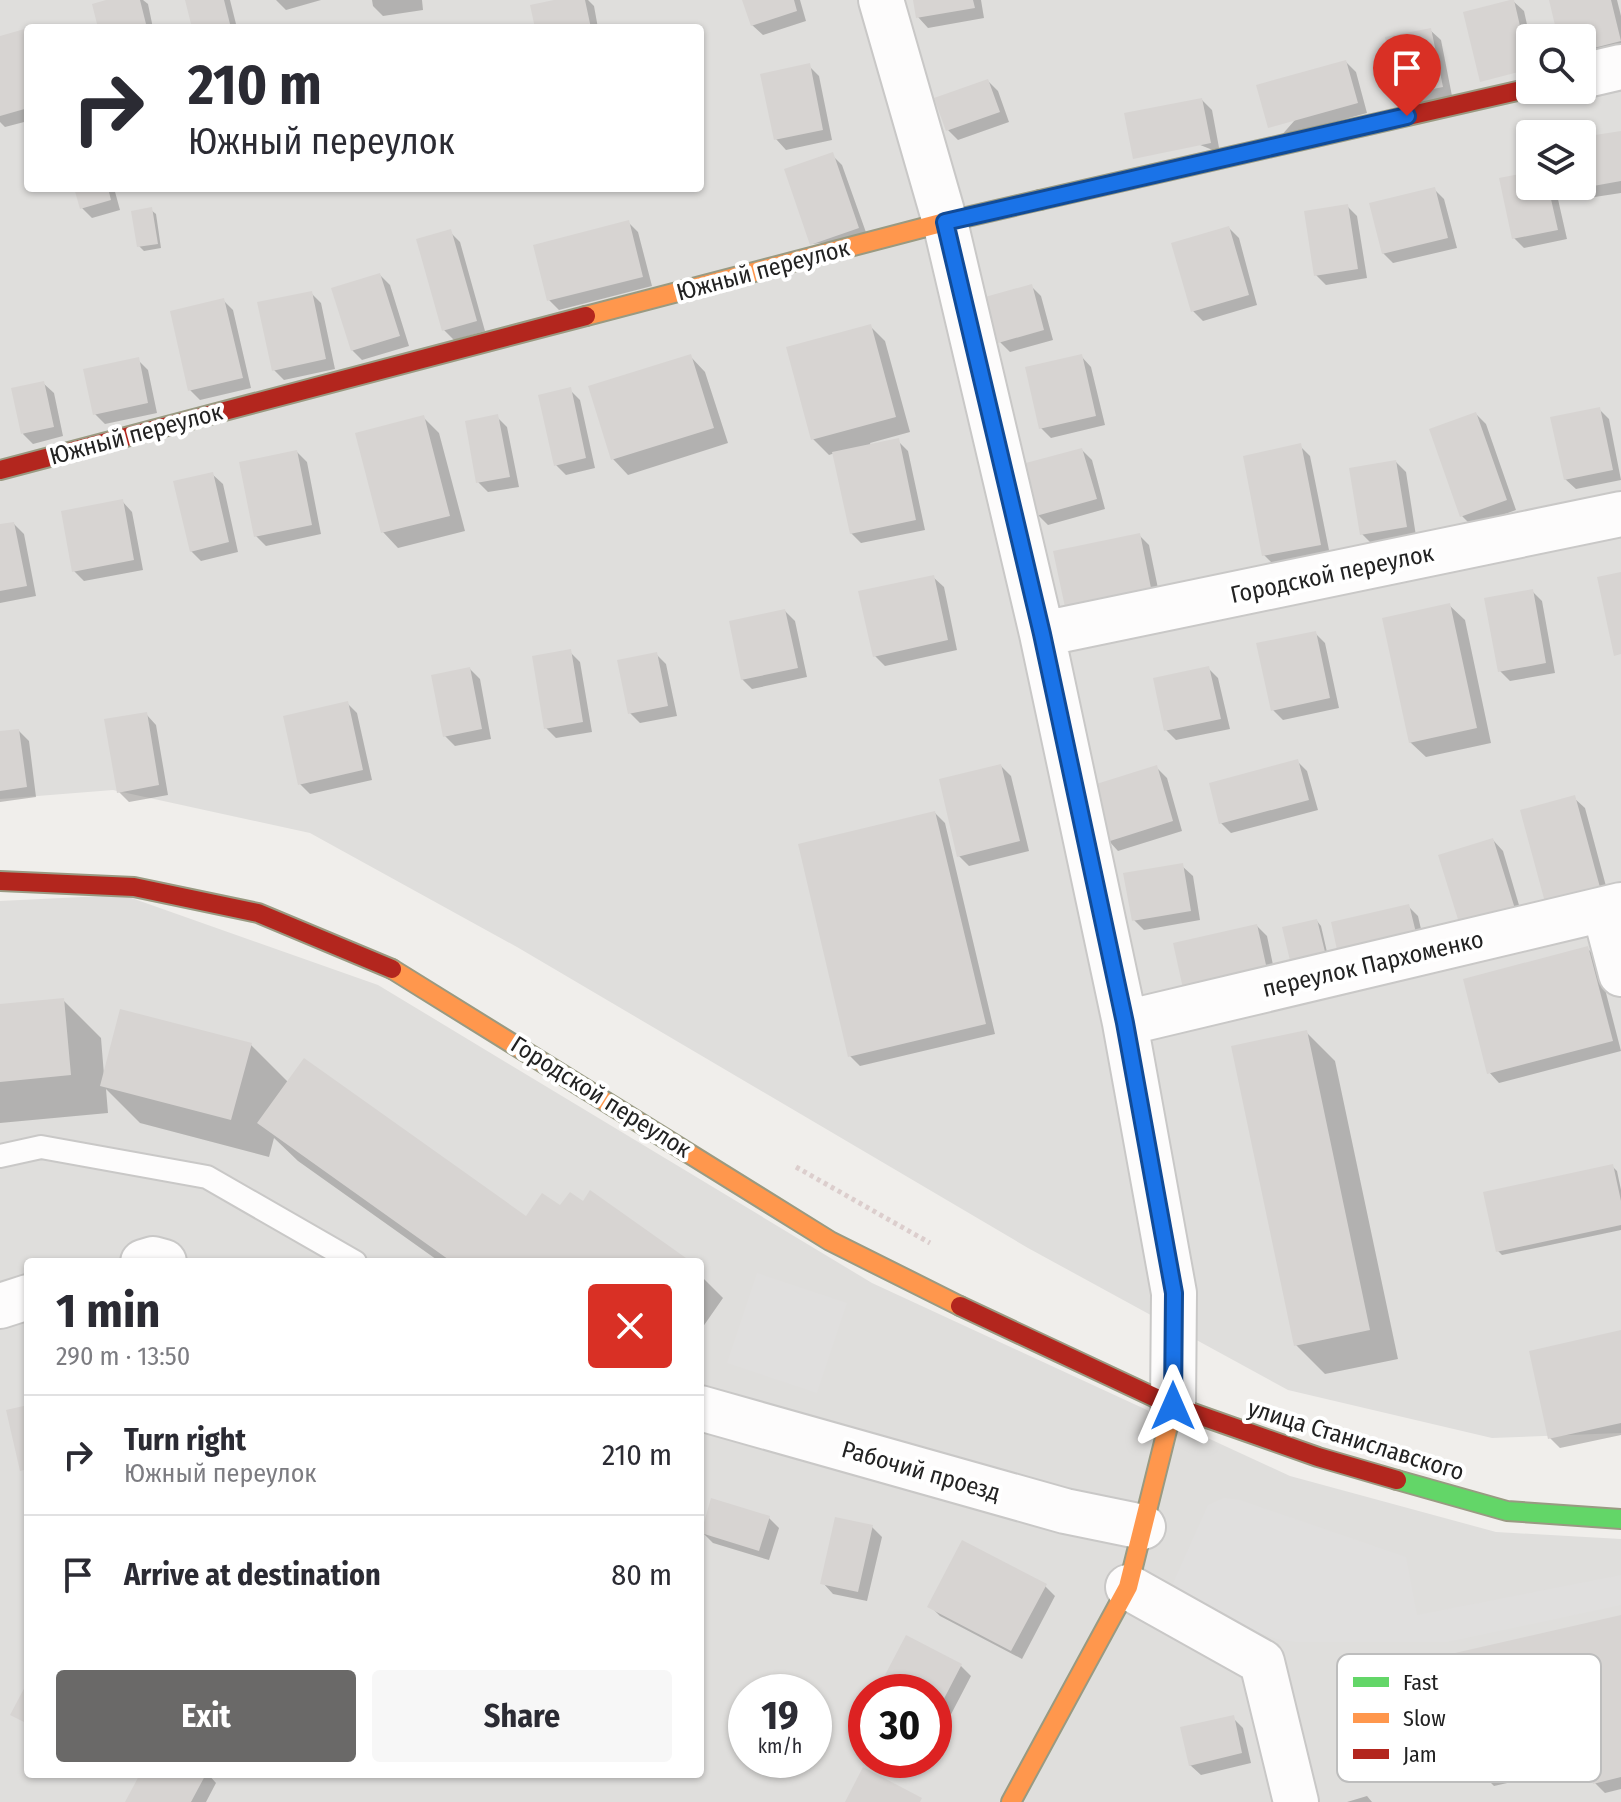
<!DOCTYPE html>
<html lang="en">
<head>
<meta charset="utf-8">
<style>
  body { margin:0; font-family:"Fira Sans Condensed",sans-serif; background:#f7f7f7; color:#2b2b33; height:100vh; display:flex; flex-direction:column; font-size:30px; white-space:nowrap }
  * { box-sizing:border-box; margin:0 }
  p { font-size:26px; color:#7c7c81 }
  .icon { flex:none; width:44px; height:44px; fill:none; stroke:currentColor; stroke-width:2; stroke-linecap:round; stroke-linejoin:round }
  .map { position:relative; flex:1; overflow:hidden }
  .panel { position:absolute; left:24px; top:1258px; width:680px; height:520px; display:flex; flex-direction:column; background:#fff; border-radius:8px; box-shadow:0 2px 6px #0004 }
  .panel>* { flex:none }
  .top-card { position:absolute; left:24px; top:24px; width:680px; height:168px; border-radius:8px; box-shadow:0 2px 6px #0004; background:#fff; color:#2b2b33; overflow:hidden }
  .tools { position:absolute; left:1516px; top:24px; display:grid; gap:16px }
  .tools a { display:grid; place-items:center; width:80px; height:80px; border-radius:8px; background:#fff; box-shadow:0 2px 6px #0004; font-size:40px }
  .speed { position:absolute; left:728px; top:1674px; display:flex; gap:16px; font-size:40px; font-weight:700; text-align:center }
  .speed>* { display:grid; place-content:center; width:104px; height:104px; border-radius:50%; background:#fff; box-shadow:0 2px 6px #0004; line-height:1 }
  .speed small { font-size:20px; font-weight:400 }
  .speed .limit { border:12px solid #d22; background:#fff; color:#111 }
  .pin { position:absolute; display:grid; place-items:center; width:68px; height:68px; color:#fff; margin:-82px -34px; border-radius:50% 50% 50% 0; rotate:-45deg; box-shadow:0 0 8px #0007 }
  .pin .icon { rotate:45deg }
  .me { position:absolute; width:88px; margin:-44px; rotate:0deg; stroke-linejoin:round; filter:drop-shadow(0 0 6px #0008) }
  .turn { display:flex; align-items:center; gap:28px; height:168px; padding:0 32px; font-size:36px }
  .turn .icon { width:104px; height:104px; stroke-width:2.5 }
  .turn b { display:block; font-size:56px; line-height:68px }
  .round { display:grid; place-items:center; flex:none; width:84px; height:84px; border-radius:8px; background:#f7f7f7 }
  .overview { display:flex; align-items:center; justify-content:space-between; height:136px; padding:0 32px }
  h1 { font-size:48px; font-weight:700; line-height:60px }
  .action { display:flex; gap:16px; margin-top:auto; padding:16px 32px }
  .action a { flex:1; height:92px; border-radius:8px; background:#6a6968; color:#fff; font-size:32px; font-weight:700; line-height:92px; text-align:center }
  .action a+a { background:#f7f7f7; color:#2b2b33 }
  ul { padding:0; list-style:none }
  li { display:flex; align-items:center; gap:24px; height:120px; padding:0 32px; border-top:2px solid #e1e1e2 }
  li div { flex:1 }
  li b { display:block; font-size:30px }
  li em { font-style:normal }
  .map>svg:first-child { display:block }
  .residential { fill:#dfdedc; fill-rule:evenodd }
  .parking { fill:#e0dfde }
  .shadow { fill:#0003 }
  .building { fill:#d7d4d2 }
  .lines { fill:none; stroke-linecap:round; stroke-linejoin:round }
  .lane-casing { stroke:#c9c8c7; stroke-width:26 }
  .street-casing { stroke:#c9c8c7; stroke-width:48 }
  .fast-casing { stroke:#999a82; stroke-width:22 }
  .slow-casing { stroke:#999a82; stroke-width:22 }
  .jam-casing { stroke:#999a82; stroke-width:22 }
  .path { stroke:#dccecd; stroke-width:5; stroke-dasharray:4 4; stroke-linecap:butt }
  .lane { stroke:#fdfcfc; stroke-width:22 }
  .street { stroke:#fdfcfc; stroke-width:44 }
  .fast { stroke:#63d668; stroke-width:18 }
  .slow { stroke:#ff974d; stroke-width:18 }
  .jam { stroke:#b3261e; stroke-width:18 }
  .route-casing { stroke:#114b97; stroke-width:20 }
  .route { stroke:#1a73e8; stroke-width:14 }
  .labels { text-anchor:middle; stroke-width:8; stroke-linejoin:round; paint-order:stroke }
  .street-label { font-size:24px; fill:#222; stroke:#fff }
  .key { fill:#fff; stroke:#bdbdbd; stroke-width:2 }
  .key-label { font-size:22px; fill:#222 }
</style>
</head>
<body>
<div class="map">
<svg width="1621" height="1802" viewBox="0 0 1621 1802">
  <rect width="100%" height="100%" fill="#f0eeeb"/>
  <path class="residential" d="M0 0H1621V1433L1492 1438 1288 1390 1028 1248 517 947 310 833 113 790 0 799ZM28 28H700V188H28ZM1530 38H1582V90H1530ZM1530 134H1582V186H1530Z
    M123 895 378 985 872 1283 1290 1476 1496 1532 1621 1539V1802H0V901ZM28 1262H700V1774H28ZM746 1692H814V1760H746ZM866 1692H934V1760H866Z"/>
  <path class="parking" d="M757 1273 847 1303 817 1393 727 1363Z
    M1224 1498 1240 1500 1406 1557 1417 1615 1621 1575V1605L1447 1642H1296L1276 1639 1166 1599 1208 1505Z"/>
  <path class="shadow" d="M114 0H143L148 4 153 28H100Z
    M187 0H230L237 28H194Z
    M276 0H321L286 10Z
    M372 0H422L423 10 383 16 373 6Z
    M564 0H588L594 6 598 28H537Z
    M745 0H800L806 21 763 35 752 25Z
    M915 0H981L984 18 928 28 918 17Z
    M1551 0H1617L1621 16V53L1582 63V38H1560Z
    M1513 1 1524 11 1530 38V81Z
    M28 30V121L5 127 0 122V38Z
    M1430 30 1441 40 1452 96 1409 105Z
    M1346 62 1356 72 1367 113 1280 137Z
    M809 66 819 76 832 140 786 150 776 139Z
    M988 81 998 91 1009 122 958 140 948 130Z
    M1202 100 1212 110 1220 153 1126 115Z
    M1621 133V193L1588 198 1578 186H1582V139Z
    M832 155 842 165 868 238 812 244Z
    M1530 174V186H1555L1567 239 1524 248 1514 238Z
    M76 188H114L120 210 92 218 82 208Z
    M1434 189 1444 199 1457 248 1393 263 1383 253Z
    M1347 206 1357 216 1367 278 1326 285 1316 275Z
    M151 210 156 214 161 248 144 251 139 246Z
    M628 222 638 232 652 286 559 310 549 300Z
    M1229 228 1239 238 1257 305 1203 321 1193 311Z
    M450 232 460 242 485 331 454 340 444 330Z
    M380 275 390 285 409 346 362 360 352 350Z
    M1031 286 1041 296 1053 340 1010 352 1000 342Z
    M311 293 321 303 335 369 284 380 274 370Z
    M223 300 233 310 251 388 200 400 190 390Z
    M870 326 885 341 910 432 870 443 871 446 898 441 908 451 925 530 861 543 851 533 835 453 829 455 813 439Z
    M690 356 705 372 728 443 628 475 613 459Z
    M1081 356 1091 367 1105 425 1051 438 1041 428Z
    M138 360 148 370 157 413 105 424 95 414Z
    M43 383 54 393 63 436 33 444 23 434Z
    M570 390 580 400 595 468 566 475 556 465Z
    M1599 409 1609 419 1621 480 1576 489 1565 479Z
    M1476 414 1486 424 1516 510 1472 526 1462 516Z
    M497 417 507 427 519 487 488 492 478 482Z
    M424 418 439 433 465 531 398 548 383 532Z
    M1300 446 1310 456 1330 555 1274 565 1264 555Z
    M1082 450 1092 460 1105 509 1048 525 1038 515Z
    M297 452 307 462 321 534 266 546 256 536Z
    M1396 462 1406 472 1416 536 1372 544 1362 534Z
    M212 474 223 484 238 552 201 561 191 551Z
    M122 501 132 512 143 570 84 581 74 571Z
    M14 524 24 534 36 596 0 603V527Z
    M1139 535 1149 545 1160 598 1067 606Z
    M933 577 944 587 957 650 885 666 875 656Z
    M1532 591 1542 601 1555 673 1510 681 1500 671Z
    M1449 605 1465 620 1491 743 1426 757 1410 742Z
    M785 611 795 621 807 677 752 689 742 679Z
    M1315 633 1325 643 1339 708 1283 720 1273 710Z
    M570 652 580 662 592 732 556 738 546 728Z
    M656 654 666 664 677 716 640 723 630 713Z
    M1208 668 1218 678 1230 729 1176 740 1166 730Z
    M470 669 480 679 491 739 455 746 445 736Z
    M347 703 357 713 372 780 310 794 300 784Z
    M146 714 156 725 168 795 129 802 119 792Z
    M19 731 29 741 36 797 0 802V733Z
    M1297 761 1307 771 1318 810 1231 833 1221 823Z
    M1001 766 1011 776 1029 851 969 866 959 856Z
    M1157 768 1167 778 1182 831 1118 851 1108 840Z
    M1574 798 1585 808 1610 901 1558 915Z
    M935 813 945 823 995 1034 860 1066 850 1056Z
    M1493 840 1503 851 1524 922 1473 938Z
    M1182 866 1193 876 1200 920 1144 930 1134 920Z
    M1408 906 1418 916 1426 951 1351 968Z
    M1317 921 1321 926 1330 965 1298 972Z
    M1257 926 1267 936 1277 984 1196 1002Z
    M1587 948 1597 958 1621 1051 1499 1083 1489 1072Z
    M63 1000 101 1038 104 1075 251 1045 289 1083 526 1219 583 1204 591 1193 687 1262H440L298 1161 274 1138 269 1157 140 1123 106 1089 108 1113 0 1123V1006Z
    M1306 1032 1335 1061 1398 1359 1325 1374 1296 1345Z
    M1612 1166 1617 1171 1621 1190V1230L1502 1255 1498 1251Z
    M700 1275 723 1298 700 1331Z
    M1621 1332V1435L1560 1448 1550 1438Z
    M769 1518 779 1528 769 1560 713 1543 703 1533Z
    M872 1527 882 1537 867 1601 833 1594 823 1583Z
    M1045 1586 1055 1596 1022 1659 940 1616 930 1606Z
    M1621 1618V1789L1605 1793 1595 1783 1591 1764 1494 1786 1484 1776Z
    M961 1666 971 1676 936 1743 934 1692H878Z
    M1233 1718 1243 1728 1251 1763 1201 1775 1190 1765Z
    M142 1774H208L216 1783 206 1802H127Z
    M1367 1796 1372 1802H1347Z"/>
  <path class="building" d="M106 0H140L147 28H98L92 4Z
    M185 0H224L231 28H192Z
    M554 0H585L591 28H535L530 5Z
    M742 0H794L797 11 751 26Z
    M913 0H973L975 8 916 18Z
    M1510 0H1514L1530 69 1480 82 1463 12Z
    M1549 0H1611L1621 41 1582 51V38H1558Z
    M28 28V108L0 116V36Z
    M1431 28 1443 87 1397 96 1385 37Z
    M1346 60 1358 103 1268 128 1256 85Z
    M810 63 823 130 774 140 760 74Z
    M988 79 1000 112 946 131 934 98Z
    M1202 98 1211 143 1133 159 1124 113Z
    M1621 131V181L1582 188V137Z
    M833 152 859 228 810 245 784 169Z
    M1530 172V186H1548L1558 230 1512 239 1499 178Z
    M1435 187 1448 238 1382 254 1369 203Z
    M74 188H108L111 200 80 209Z
    M1348 204 1358 269 1314 276 1304 211Z
    M152 207 158 244 137 247 131 211Z
    M629 220 643 277 547 301 533 245Z
    M1229 226 1249 295 1191 312 1171 243Z
    M451 229 477 321 442 331 416 239Z
    M380 273 400 336 351 351 331 288Z
    M1032 284 1044 330 998 343 985 297Z
    M312 291 326 359 272 371 257 302Z
    M224 298 243 378 188 391 170 311Z
    M871 324 896 417 811 440 786 347Z
    M691 354 714 428 611 460 588 386Z
    M1082 354 1096 416 1039 429 1025 367Z
    M139 357 148 403 93 415 83 369Z
    M44 381 54 427 21 434 11 388Z
    M571 387 586 458 554 466 538 395Z
    M1600 407 1613 470 1564 480 1550 417Z
    M1476 412 1507 500 1460 517 1429 429Z
    M498 414 510 477 476 483 465 421Z
    M424 415 450 516 381 533 355 433Z
    M899 438 916 520 850 534 832 452Z
    M1301 443 1321 545 1262 556 1243 456Z
    M1082 448 1097 499 1036 516 1022 464Z
    M297 450 312 525 254 537 239 462Z
    M1396 460 1407 527 1360 535 1349 468Z
    M213 472 229 542 190 552 173 481Z
    M123 499 134 560 72 572 61 511Z
    M14 522 27 586 0 591V524Z
    M1140 533 1151 588 1065 607 1053 551Z
    M1621 572V654L1614 656 1597 577Z
    M934 575 948 640 873 657 858 591Z
    M1533 589 1546 663 1498 672 1484 598Z
    M1450 603 1477 728 1409 743 1382 618Z
    M785 609 798 668 741 680 729 621Z
    M1316 631 1330 698 1271 711 1256 643Z
    M571 649 583 722 544 729 532 656Z
    M657 652 668 706 628 714 617 660Z
    M1209 666 1221 719 1164 731 1153 678Z
    M470 667 482 729 443 737 431 675Z
    M348 701 363 770 298 785 283 716Z
    M147 712 159 785 117 793 104 719Z
    M19 729 27 787 0 791V731Z
    M1298 759 1309 800 1219 824 1209 783Z
    M1001 764 1020 841 957 857 939 779Z
    M1157 765 1173 821 1107 842 1090 786Z
    M1575 795 1601 891 1546 906 1520 810Z
    M935 811 986 1024 848 1057 798 844Z
    M1493 838 1516 912 1461 929 1438 855Z
    M1183 863 1191 911 1132 921 1123 873Z
    M1409 904 1418 941 1339 959 1331 922Z
    M1317 919 1327 960 1292 969 1282 927Z
    M1257 924 1268 974 1184 993 1173 943Z
    M1588 946 1613 1041 1487 1074 1463 979Z
    M64 998 71 1075 0 1082V1004Z
    M120 1009 252 1043 231 1120 100 1086Z
    M1307 1030 1370 1330 1294 1346 1231 1046Z
    M304 1058 526 1216 542 1193 560 1205 570 1192 583 1201 590 1190 686 1258 684 1262H452L257 1123Z
    M1613 1164 1621 1201V1225L1496 1252 1483 1192Z
    M1621 1330V1423L1548 1439 1529 1351Z
    M28 1405V1469L20 1471 6 1410Z
    M711 1498 770 1516 759 1551 701 1533Z
    M835 1517 873 1525 858 1592 820 1584Z
    M962 1540 1047 1584 1011 1651 927 1607Z
    M1621 1615V1777L1593 1784 1586 1754 1482 1777 1455 1653Z
    M906 1635 962 1664 934 1718V1692H876Z
    M28 1681V1724L10 1715Z
    M1406 1685 1414 1720 1344 1736 1336 1701Z
    M1234 1715 1242 1753 1189 1766 1180 1727Z
    M863 1767 922 1798 920 1802H845Z
    M140 1774H206L191 1802H125Z"/>
  <g class="lines">
    <defs>
      <path id="lane" d="M0 1156 41 1147 207 1177 355 1262"/>
      <path id="street" d="M881 0 945 222 1042 634 1125 1023 1174 1293 1173 1406
        M1582 76 1621 67
        M1042 634 1621 514
        M1604 909 1621 974
        M1125 1023 1621 905
        M143 1262 153 1259 164 1262
        M0 1306 28 1297
        M700 1408 1065 1511 1143 1527
        M1128 1587 1262 1662 1296 1802"/>
      <path id="fast" d="M1397 1480 1507 1511 1621 1519"/>
      <path id="slow" d="M586 316 945 222 1040 200
        M392 969 830 1241 960 1306
        M1011 1802 1128 1587 1173 1406"/>
      <path id="jam" d="M1040 200 1530 88
        M0 470 586 316
        M0 881 134 887 258 913 392 969
        M960 1306 1173 1406 1318 1457 1397 1480"/>
    </defs>
    <use href="#lane" class="lane-casing"/>
    <use href="#street" class="street-casing"/>
    <use href="#fast" class="fast-casing"/>
    <use href="#slow" class="slow-casing"/>
    <use href="#jam" class="jam-casing"/>
    <path class="path" d="M796 1167 930 1243"/>
    <use href="#lane" class="lane"/>
    <use href="#street" class="street"/>
    <use href="#fast" class="fast"/>
    <use href="#slow" class="slow"/>
    <use href="#jam" class="jam"/>
  </g>
  <g class="lines">
    <defs>
      <path id="route" d="M1173 1406 1174 1293 1125 1023 1042 634 945 222 1407 116"/>
    </defs>
    <use href="#route" class="route-casing"/>
    <use href="#route" class="route"/>
  </g>
  <g class="labels">
    <g class="street-label">
      <text transform="translate(763 270) rotate(-15)" y="8">Южный переулок</text>
      <text transform="translate(136 434) rotate(-15)" y="8">Южный переулок</text>
      <text transform="translate(1332 574) rotate(-12)" y="8">Городской переулок</text>
      <text transform="translate(1373 964) rotate(-13)" y="8">переулок Пархоменко</text>
      <text transform="translate(601 1097) rotate(32)" y="8">Городской переулок</text>
      <text transform="translate(1356 1440) rotate(17)" y="8">улица Станиславского</text>
      <text transform="translate(921 1471) rotate(16)" y="8">Рабочий проезд</text>
    </g>
  </g>
  <rect x="1337" y="1654" width="264" height="128" rx="12" class="key"/>
  <rect x="1353" y="1677" width="36" height="10" fill="#63d668"/>
  <rect x="1353" y="1713" width="36" height="10" fill="#ff974d"/>
  <rect x="1353" y="1749" width="36" height="10" fill="#b3261e"/>
  <g class="key-label">
    <text x="1403" y="1690">Fast</text>
    <text x="1403" y="1726">Slow</text>
    <text x="1403" y="1762">Jam</text>
  </g>
</svg>
<div class="tools">
<a><svg class="icon" aria-label="search" viewBox="0 0 24 24"><circle cx="10" cy="10" r="6"/><path d="M15 15l6 6"/></svg></a>
<a><svg class="icon" aria-label="layers" viewBox="0 0 24 24"><path d="M12 4l9 5-9 5-9-5zM3 14l9 5 9-5"/></svg></a>
</div>
<div class="speed"><div>19<small>km/h</small></div><div class="limit">30</div></div>
<div class="pin" style="left:1407px;top:116px;background:#d93025"><svg class="icon" aria-label="arrive" viewBox="0 0 24 24"><path d="M6 21V4h12l-3 4 3 4H6"/></svg></div>
<svg class="me" style="left:1173px;top:1406px" viewBox="-20 -20 40 40"><path d="M0-17L14 15 0 8-14 15z" fill="#1a73e8" stroke="#fff" stroke-width="4"/></svg>
<div class="top-card">
<div class="turn"><svg class="icon" aria-label="right" viewBox="0 0 24 24"><path d="M7 20v-9h11M14 6l5 5-5 5"/></svg><div><b>210 m</b>Южный переулок</div></div>
</div>
<section class="panel">
<div class="overview"><div><h1>1 min</h1><p>290 m · 13:50</p></div><a class="round" style="background:#d93025;color:#fff"><svg class="icon" aria-label="close" viewBox="0 0 24 24"><path d="M6 6l12 12M18 6L6 18"/></svg></a></div>
<ul>
<li><svg class="icon" aria-label="right" viewBox="0 0 24 24"><path d="M7 20v-9h11M14 6l5 5-5 5"/></svg><div><b>Turn right</b><p>Южный переулок</p></div><em>210 m</em></li>
<li><svg class="icon" aria-label="arrive" viewBox="0 0 24 24"><path d="M6 21V4h12l-3 4 3 4H6"/></svg><div><b>Arrive at destination</b></div><em>80 m</em></li>
</ul>
<div class="action"><a>Exit</a><a>Share</a></div>
</section>
</div>
</body>
</html>
